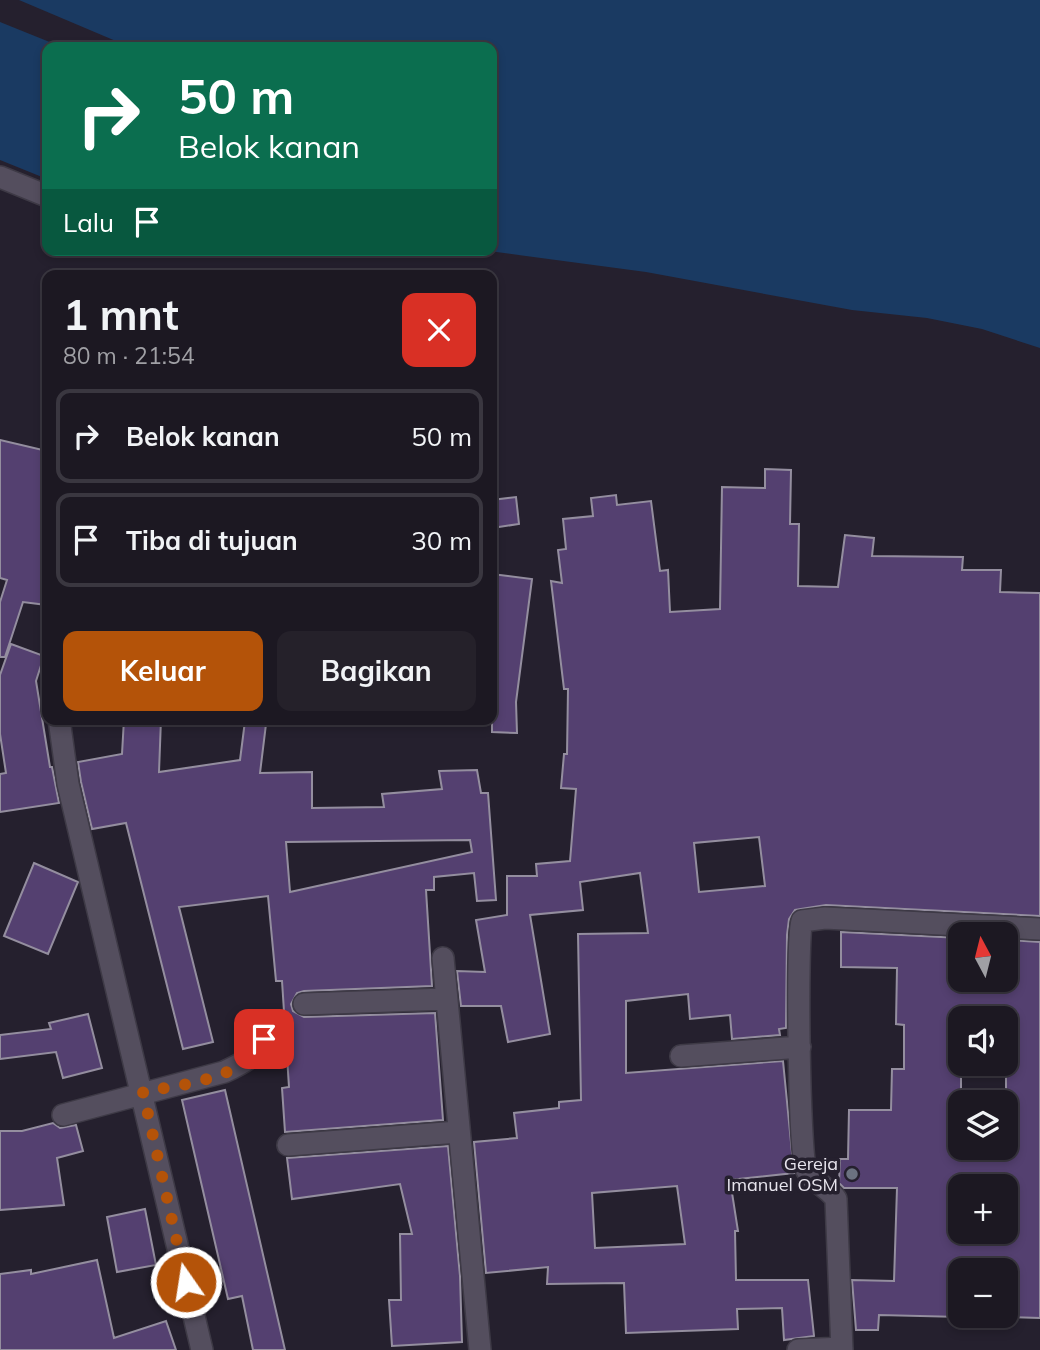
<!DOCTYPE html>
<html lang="id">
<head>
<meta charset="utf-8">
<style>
  body { margin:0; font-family:Mulish,sans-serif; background:#25212a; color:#f1f3f6; height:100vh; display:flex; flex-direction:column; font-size:26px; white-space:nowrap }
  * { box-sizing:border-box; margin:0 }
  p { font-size:23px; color:#a0a0a5 }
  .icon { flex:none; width:38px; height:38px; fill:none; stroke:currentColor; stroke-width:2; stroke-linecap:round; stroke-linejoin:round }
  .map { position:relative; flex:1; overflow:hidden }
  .sheet { position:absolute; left:42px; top:270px; width:455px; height:455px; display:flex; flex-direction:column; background:#1c1822; border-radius:14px; box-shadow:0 4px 10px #0003,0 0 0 2px #3a3740 }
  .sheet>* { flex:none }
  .hud { position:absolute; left:42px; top:42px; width:455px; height:214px; border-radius:14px; box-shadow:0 4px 10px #0003,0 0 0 2px #3a3740; background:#0b6e4f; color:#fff; overflow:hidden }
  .needle { width:46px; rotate:353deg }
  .controls { position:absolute; left:948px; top:922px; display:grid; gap:14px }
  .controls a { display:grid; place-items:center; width:70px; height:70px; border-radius:14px; background:#1c1822; box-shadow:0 4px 10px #0003,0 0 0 2px #3a3740; font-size:35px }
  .pin { position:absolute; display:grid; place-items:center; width:60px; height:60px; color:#fff; margin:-30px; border-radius:14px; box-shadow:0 4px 10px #0006 }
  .me { position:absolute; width:77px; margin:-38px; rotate:347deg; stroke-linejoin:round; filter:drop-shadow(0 0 5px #0008) }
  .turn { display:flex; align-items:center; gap:24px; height:147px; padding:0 21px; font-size:32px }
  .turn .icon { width:91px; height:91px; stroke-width:2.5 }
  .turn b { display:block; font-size:49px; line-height:60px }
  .then { display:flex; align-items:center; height:66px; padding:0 21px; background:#0003; gap:14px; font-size:26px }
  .round { display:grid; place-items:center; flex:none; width:74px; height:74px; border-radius:14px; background:#25212a }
  .headline { display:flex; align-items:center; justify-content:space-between; height:119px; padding:0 21px }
  h1 { font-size:42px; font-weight:700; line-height:52px }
  .primary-button { display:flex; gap:14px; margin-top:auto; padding:14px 21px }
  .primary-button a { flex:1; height:80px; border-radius:14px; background:#b45309; color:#fff; font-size:28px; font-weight:700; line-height:80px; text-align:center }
  .primary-button a+a { background:#25212a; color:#f1f3f6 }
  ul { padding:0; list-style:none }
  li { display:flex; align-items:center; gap:21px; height:94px; margin:0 14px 10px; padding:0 7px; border:4px solid #3a3740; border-radius:14px }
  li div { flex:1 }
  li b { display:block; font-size:26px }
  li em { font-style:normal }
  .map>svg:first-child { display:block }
  .water { fill:#1a3a62 }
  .pier { fill:#25202e }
  .building { fill:#544070; stroke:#948e9f; stroke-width:2; fill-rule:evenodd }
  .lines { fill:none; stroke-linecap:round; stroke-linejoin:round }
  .minor-casing { stroke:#3e3a46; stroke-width:24 }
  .minor { stroke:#544e5e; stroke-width:21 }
  .route { stroke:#b45309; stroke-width:12; stroke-dasharray:0 21.6 }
  .worship-dot { fill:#6b7280; stroke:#25202e; stroke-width:2.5 }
  .labels { text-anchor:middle; stroke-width:7; stroke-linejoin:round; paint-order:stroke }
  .poi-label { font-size:18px; fill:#e8e5ee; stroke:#25202e; text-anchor:end }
</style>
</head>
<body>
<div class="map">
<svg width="1040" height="1350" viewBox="0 0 1040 1350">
  <rect width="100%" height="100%" fill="#25202e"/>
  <path class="water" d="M0 0H1040V348L982 329 927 318 852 310 646 272 481 250H492V47H47V179L0 160Z"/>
  <path class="pier" d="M0 0H19L130 47H62L0 22Z"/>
  <path class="building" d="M0 440 47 451V605L23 602 5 657H0V602L7 580 0 578Z
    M765 469 791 470 790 524H799L798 586 838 587 845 535 874 538 872 556 963 557 962 570H1001L1000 592 1040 593V916L826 905 795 910 789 919 787 935 786 1028 779 1029 780 1035 732 1039 730 1015 690 1019 688 994 626 1001V1073L783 1061 794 1173 730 1180 738 1231H735L736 1280H808L814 1336 784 1340 782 1308 737 1309 738 1329 626 1333 624 1283 547 1284 548 1267 486 1273 474 1142 517 1138 514 1113 559 1108V1102L581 1100 578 934 648 933 640 873 580 882 583 910 530 915 550 1034 508 1042 501 1006H461L457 971 485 972 476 920 507 915V876H537L536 864 570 861 576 789 561 788 564 754H567L568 689H564L551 581 562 583 558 550 566 549 563 519 593 516 591 498 616 495 617 505 651 501 660 571 668 570 670 612 720 609 722 487 765 488ZM759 837 765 886 699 892 694 843ZM677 1186 685 1244 595 1248 592 1193Z
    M516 497 519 524 492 528V500Z
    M492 574 532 579 516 702 517 733 492 732Z
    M11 644 44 656 36 681 50 767H52L59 803 0 812V774L6 773 0 734V675Z
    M124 719H161L159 772 240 760 245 721 266 724 260 773 312 772V808L384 807 382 794 442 789 439 771 477 770 481 793H488L496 900 477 901 474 873 434 877V890H426L432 986 304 991 297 993 291 1004 293 1011 304 1017 435 1013 443 1120 285 1132 282 1088 289 1087 282 981H276L268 896 179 907 213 1042 183 1049 126 823 92 829 81 782 78 762 122 754ZM470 840 472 852 290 892 286 842Z
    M34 863 78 882 48 954 4 936Z
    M841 932 961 938V980H1006V940L1040 942V1318L1006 1317V1270H961V1317L879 1315 878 1330H856L852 1280 894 1281 897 1188H844L839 1183 840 1159H848L849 1110H891L892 1069H904V1025L896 1024 897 968 841 967ZM961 1018H1006V1148H961ZM961 1186H1006V1232H961Z
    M88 1014 102 1068 63 1078 56 1052 0 1059V1035L51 1029 49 1023Z
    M225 1090 285 1350H253L242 1296 228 1299 182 1100Z
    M53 1123 60 1128 76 1125 83 1151 57 1158 64 1205 0 1210V1131H22Z
    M448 1146 460 1276 462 1342 392 1346 389 1300H401L400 1234H412L400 1184 292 1199 287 1158Z
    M145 1209 156 1265 117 1272 107 1217Z
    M97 1260 114 1338 166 1321 176 1350H0V1274L31 1270V1274Z"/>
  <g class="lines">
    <defs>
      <path id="minor" d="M0 177 47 196
        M59 719 68 784 202 1350
        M443 958 480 1350
        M304 1004 446 999
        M681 1056 800 1047
        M63 1115 224 1072C241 1064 256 1057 264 1039
        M288 1145 458 1132
        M798 1350 842 1348
        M842 1350 836 1199C828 1187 811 1181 806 1169 799 1154 796 938 802 921L825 918 1040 929"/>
    </defs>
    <use href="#minor" class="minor-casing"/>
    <use href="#minor" class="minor"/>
  </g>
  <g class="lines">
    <path class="route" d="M186 1282 143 1092C179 1085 248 1079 264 1039"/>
  </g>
  <circle class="worship-dot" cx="852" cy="1174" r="7"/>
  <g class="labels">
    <g class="poi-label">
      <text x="838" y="1170">Gereja<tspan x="838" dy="21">Imanuel OSM</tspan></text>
    </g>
  </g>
</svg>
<div class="controls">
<a><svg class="needle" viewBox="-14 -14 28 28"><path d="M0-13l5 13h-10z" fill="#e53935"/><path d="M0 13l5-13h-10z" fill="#a0a0a5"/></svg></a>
<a><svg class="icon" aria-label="sound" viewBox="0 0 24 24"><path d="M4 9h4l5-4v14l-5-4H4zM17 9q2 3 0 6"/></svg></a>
<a><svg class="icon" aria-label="layers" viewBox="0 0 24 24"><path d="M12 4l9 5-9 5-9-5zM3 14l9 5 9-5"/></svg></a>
<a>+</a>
<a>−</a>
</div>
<div class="pin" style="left:264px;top:1039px;background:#d93025"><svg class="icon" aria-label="arrive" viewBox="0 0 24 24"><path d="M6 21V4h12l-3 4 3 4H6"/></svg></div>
<svg class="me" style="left:186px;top:1282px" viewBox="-20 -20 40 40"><circle r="17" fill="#b45309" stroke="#fff" stroke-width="3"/><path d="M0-11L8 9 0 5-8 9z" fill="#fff"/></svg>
<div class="hud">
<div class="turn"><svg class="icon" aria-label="right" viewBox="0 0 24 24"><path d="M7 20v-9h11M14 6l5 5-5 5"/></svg><div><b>50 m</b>Belok kanan</div></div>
<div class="then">Lalu<svg class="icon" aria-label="arrive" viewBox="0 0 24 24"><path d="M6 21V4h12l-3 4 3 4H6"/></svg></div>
</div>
<section class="sheet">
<div class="headline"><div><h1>1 mnt</h1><p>80 m · 21:54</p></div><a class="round" style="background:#d93025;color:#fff"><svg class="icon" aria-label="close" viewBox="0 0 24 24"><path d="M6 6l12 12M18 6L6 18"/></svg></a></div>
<ul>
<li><svg class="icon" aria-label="right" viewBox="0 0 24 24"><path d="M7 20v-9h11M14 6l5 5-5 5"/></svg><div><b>Belok kanan</b></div><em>50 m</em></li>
<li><svg class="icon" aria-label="arrive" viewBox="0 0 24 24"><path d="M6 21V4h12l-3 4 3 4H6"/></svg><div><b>Tiba di tujuan</b></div><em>30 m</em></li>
</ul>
<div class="primary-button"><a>Keluar</a><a>Bagikan</a></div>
</section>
</div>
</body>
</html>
